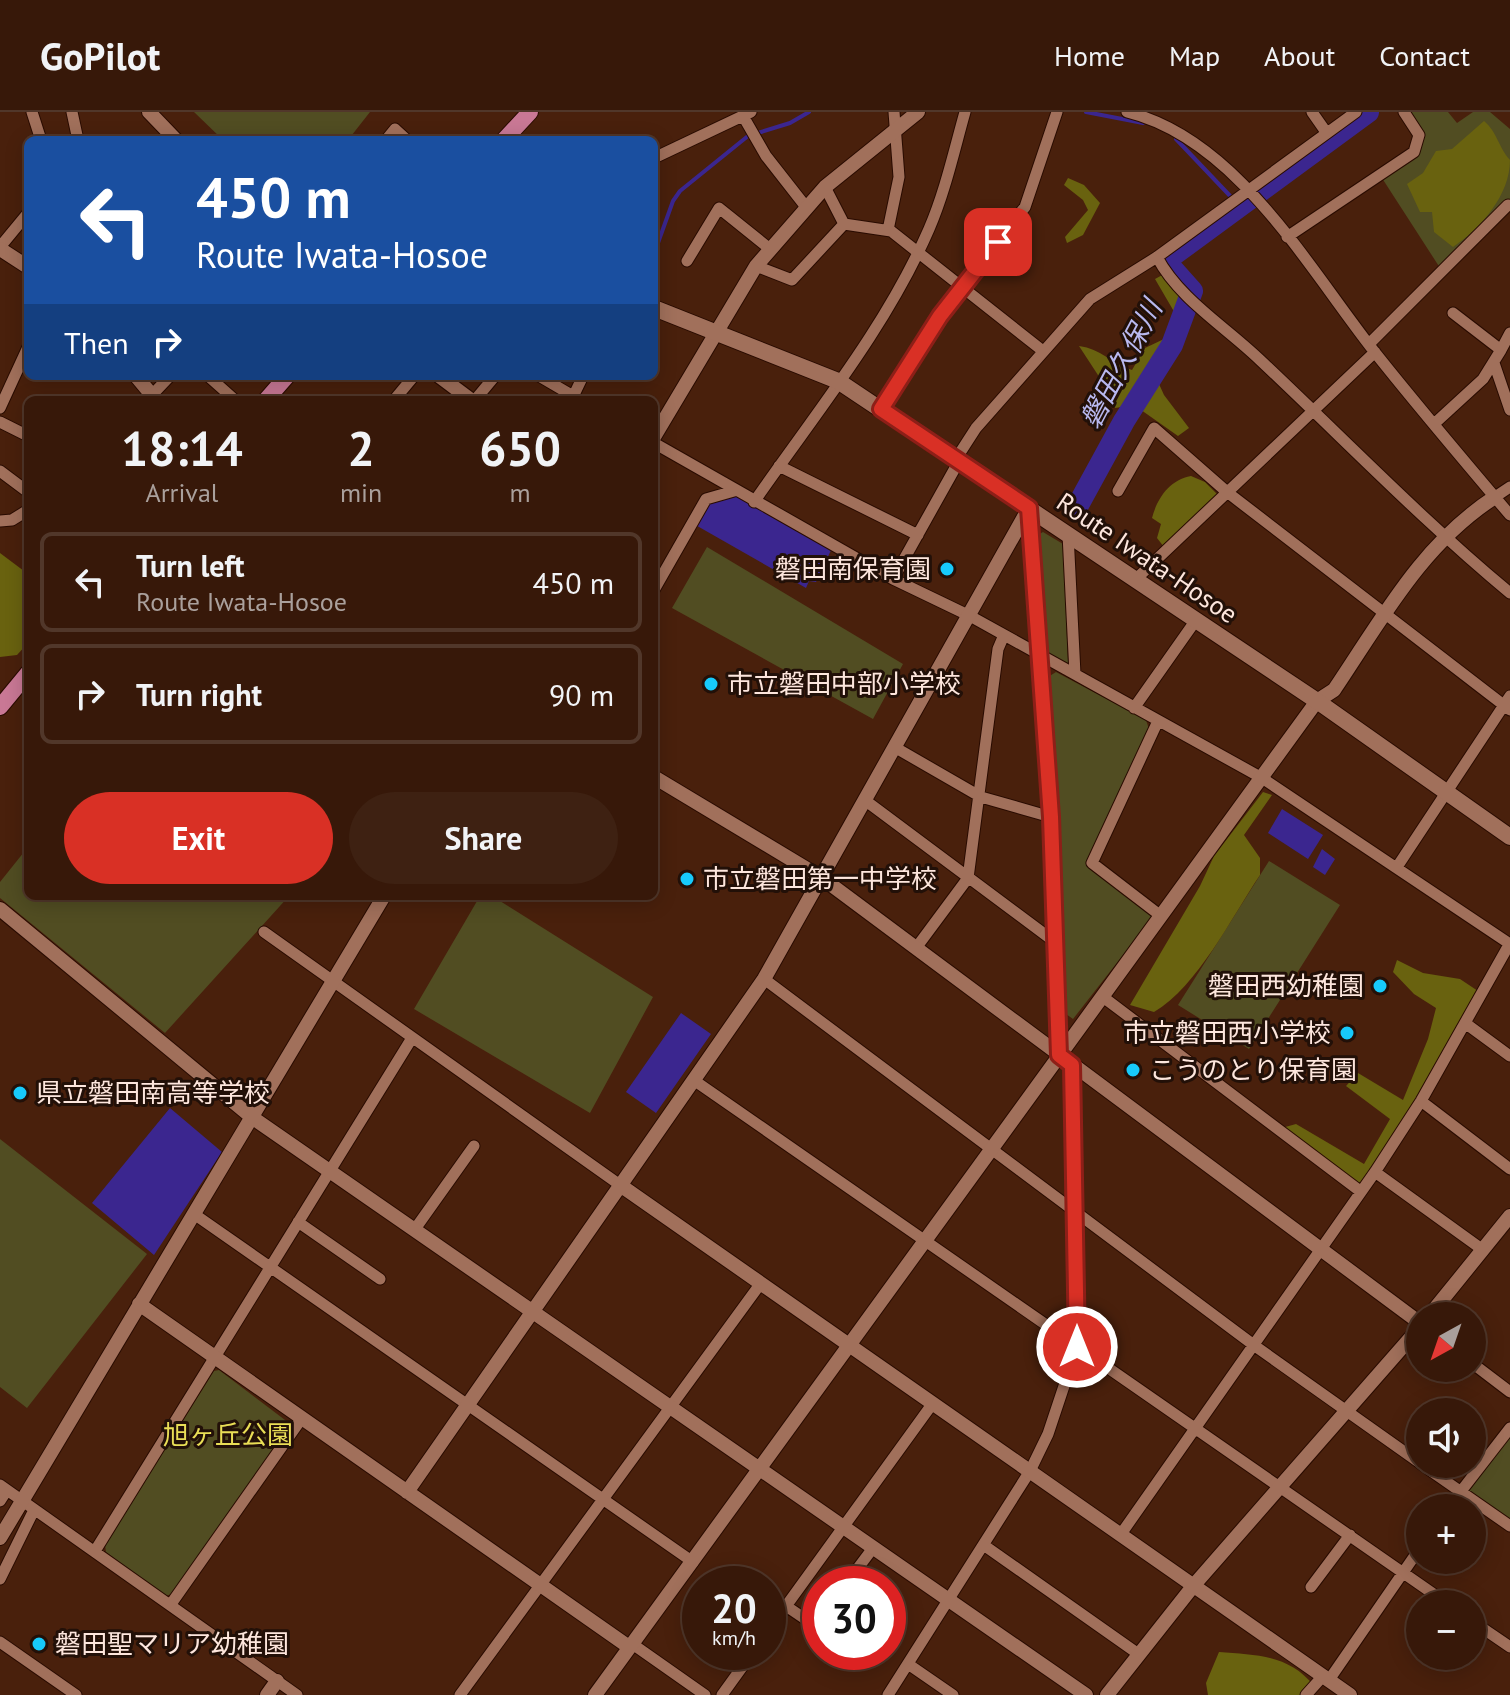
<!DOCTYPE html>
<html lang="en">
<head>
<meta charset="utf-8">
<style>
  body { margin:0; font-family:"PT Sans","Noto Sans JP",sans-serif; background:#3e2112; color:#f1f3f6; height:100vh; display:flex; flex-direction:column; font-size:30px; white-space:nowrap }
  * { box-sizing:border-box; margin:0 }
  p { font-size:26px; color:#aaa09c }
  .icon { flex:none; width:44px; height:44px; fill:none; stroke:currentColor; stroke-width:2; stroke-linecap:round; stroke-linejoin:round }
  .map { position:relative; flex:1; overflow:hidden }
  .side { position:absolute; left:24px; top:284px; width:634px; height:504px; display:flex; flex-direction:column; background:#371809; border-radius:12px; box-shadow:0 4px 20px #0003,0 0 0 2px #51372a }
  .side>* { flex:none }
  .guide { position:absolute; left:24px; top:24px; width:634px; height:244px; border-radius:12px; box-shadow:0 4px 20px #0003,0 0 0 2px #51372a; background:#1a4fa0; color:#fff; overflow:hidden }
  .needle { width:52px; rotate:220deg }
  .tools { position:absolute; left:1406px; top:1190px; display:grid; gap:16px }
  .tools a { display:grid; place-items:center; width:80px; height:80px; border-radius:50%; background:#371809; box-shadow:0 4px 20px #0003,0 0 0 2px #51372a; font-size:40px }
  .speed { position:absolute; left:682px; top:1454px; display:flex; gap:16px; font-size:40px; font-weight:700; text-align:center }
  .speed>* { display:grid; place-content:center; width:104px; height:104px; border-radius:50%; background:#371809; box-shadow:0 4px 20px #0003,0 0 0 2px #51372a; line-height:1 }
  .speed small { font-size:20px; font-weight:400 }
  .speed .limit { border:12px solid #d22; background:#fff; color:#111 }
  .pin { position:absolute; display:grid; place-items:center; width:68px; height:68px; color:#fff; margin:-34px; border-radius:16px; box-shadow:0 4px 12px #0006 }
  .me { position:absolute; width:88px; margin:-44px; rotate:0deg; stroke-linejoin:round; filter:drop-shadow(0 0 6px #0008) }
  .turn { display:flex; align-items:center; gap:28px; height:168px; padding:0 40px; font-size:36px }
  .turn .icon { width:104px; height:104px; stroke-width:2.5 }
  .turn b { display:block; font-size:56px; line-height:68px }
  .then { display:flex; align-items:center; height:76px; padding:0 40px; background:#0003; gap:16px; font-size:30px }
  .eta { display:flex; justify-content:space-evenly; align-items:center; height:136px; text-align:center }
  .eta b { font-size:48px; font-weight:700; line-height:56px }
  .button { display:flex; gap:16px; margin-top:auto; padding:16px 40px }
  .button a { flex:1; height:92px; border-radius:48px; background:#d93025; color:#fff; font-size:32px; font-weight:700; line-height:92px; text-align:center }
  .button a+a { background:#3e2112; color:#f1f3f6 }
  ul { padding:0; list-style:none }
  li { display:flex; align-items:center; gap:24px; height:100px; margin:0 16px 12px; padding:0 24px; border:4px solid #51372a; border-radius:12px }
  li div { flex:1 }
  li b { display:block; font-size:30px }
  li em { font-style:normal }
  header { display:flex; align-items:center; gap:48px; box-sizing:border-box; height:112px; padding:0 40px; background:#371809; border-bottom:2px solid #51372a }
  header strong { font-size:38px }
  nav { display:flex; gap:44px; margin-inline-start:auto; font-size:28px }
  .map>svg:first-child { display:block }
  .green { fill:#514d22 }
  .forest { fill:#69620f }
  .water { fill:#3b268f }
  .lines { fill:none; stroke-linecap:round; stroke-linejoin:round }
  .stream { stroke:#3b268f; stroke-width:4 }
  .river { stroke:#3b268f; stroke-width:22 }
  .minor-casing { stroke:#290b00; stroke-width:13 }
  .tertiary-casing { stroke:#290b00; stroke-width:16 }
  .secondary-casing { stroke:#290b00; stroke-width:18 }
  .primary-casing { stroke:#290b00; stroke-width:18 }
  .minor { stroke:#a1705b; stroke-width:11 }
  .tertiary { stroke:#a1705b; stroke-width:14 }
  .secondary { stroke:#a1705b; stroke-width:16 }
  .primary { stroke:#c97895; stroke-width:16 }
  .route-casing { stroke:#8d1f18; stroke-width:20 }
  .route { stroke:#d93025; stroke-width:14 }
  .poi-dot { fill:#17cafb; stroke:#221008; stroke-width:3 }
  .labels { text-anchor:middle; stroke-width:6; stroke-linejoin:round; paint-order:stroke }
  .street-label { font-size:26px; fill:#fde6dd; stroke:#221008 }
  .poi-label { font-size:26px; fill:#fde6dd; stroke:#221008; text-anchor:start }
  .park-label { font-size:26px; fill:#e9de56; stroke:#221008 }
  .water-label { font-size:28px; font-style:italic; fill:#b8b8ef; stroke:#221008 }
</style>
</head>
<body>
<header>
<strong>GoPilot</strong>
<nav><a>Home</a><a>Map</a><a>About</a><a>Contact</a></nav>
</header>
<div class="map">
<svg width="1510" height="1583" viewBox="0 0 1510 1583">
  <rect width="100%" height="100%" fill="#49200c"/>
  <path class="green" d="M194 0H370L348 28H223Z
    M1405 0H1448L1457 11 1473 0H1490L1510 17V90L1442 159 1380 63 1424 23Z
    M1043 420 1063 432 1068 551 1044 540 1036 424Z
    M707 435 903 552 873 607 672 496Z
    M1056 560 1146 608 1149 617 1091 746 1148 796 1152 806 1073 907 1066 902 1045 567Z
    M28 735V784H289L165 921 0 786V770Z
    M1269 749 1340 793 1249 937 1178 893Z
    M480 784H492L653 885 590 1001 414 897Z
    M0 1027 147 1142 27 1296 0 1275Z
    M219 1258 289 1311V1316L172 1482 165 1484 106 1440 105 1433 214 1259Z
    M1510 1322V1412L1469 1384V1375Z"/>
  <path class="forest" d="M1484 9C1498 21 1498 35 1510 48 1510 83 1481 116 1453 135L1434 120 1432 100H1420L1407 72 1423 61 1436 39 1452 37Z
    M1068 66 1084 73 1100 91 1083 123 1067 131 1065 125 1088 98 1083 88 1064 73Z
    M1166 161 1192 179 1174 242 1154 261 1164 283 1189 316 1178 324 1134 293 1115 296 1111 283 1079 234C1101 237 1111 251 1132 258L1145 236 1164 227 1176 203 1155 167Z
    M1191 364 1205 370 1218 383 1164 435 1157 426 1161 412 1152 406C1157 387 1169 368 1191 364Z
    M0 441 28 462V531L17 543 0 545Z
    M1263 680 1272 683 1244 723 1260 746V763C1231 806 1198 874 1154 900L1130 893 1200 774 1214 744Z
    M1397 848 1423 861 1460 867 1481 881 1401 1020 1360 1074 1278 1017 1296 1012 1364 1052 1390 1007 1346 974 1358 961 1403 988 1428 927 1436 896 1414 882 1393 860Z
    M1219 1540C1255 1543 1289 1542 1314 1574L1306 1583H1208L1206 1571Z"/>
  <path class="water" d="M728 380 833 434 816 470 809 469 806 476 692 411 704 391Z
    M1282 697 1323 723 1308 747 1268 721Z
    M1322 737 1335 747 1325 763 1313 755Z
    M681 901 711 922 656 1001 626 980Z
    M170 996 222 1040 154 1143 92 1091Z"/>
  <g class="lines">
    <path class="stream" d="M1086 0 1143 11
      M1176 27 1233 87
      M654 142 673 89 680 79 748 24 790 11 809 0"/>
    <path class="river" d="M1077 395 1124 309 1172 233 1192 179 1167 151 1169 146 1368 0"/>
    <defs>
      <path id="minor" d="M32 0 41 28
        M72 0 78 28
        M1127 0C1238 27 1310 159 1377 243 1420 297 1465 350 1510 403
        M1312 0 1326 20
        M743 4 766 44 806 95
        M386 28 395 17 407 28
        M654 46 751 0
        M825 75 844 112 891 119 1043 239
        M888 118 899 65 894 0
        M1287 125 1414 40 1419 23 1404 0
        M0 135 28 101
        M1157 145C1179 187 1226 215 1260 248 1343 326 1422 408 1510 481
        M687 149 719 96 770 137
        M756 154 792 168 844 112
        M1369 232 1508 93
        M1501 238 1510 221
        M1494 251 1510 298
        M208 264 235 288
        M539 264 580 288
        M152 283 170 264
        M572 287 583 264
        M394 288 414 264
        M475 288 495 264
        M0 296 28 235
        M881 297 961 174 1025 95 1057 0
        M0 310 28 324
        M1434 312 1483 267 1501 238 1453 201
        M654 331 893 467 970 504 1262 666 1510 832
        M956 347 976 316 1090 187 1157 145 1356 0
        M779 354 918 423
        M0 359 28 380
        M1118 379 1154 316 1227 380 1510 598
        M1495 385 1510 375
        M754 390C815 302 886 216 929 117 945 80 954 39 965 0
        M1029 397 1051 705 1059 943
        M0 409 12 408 28 398
        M1068 422 1075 562
        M893 467 959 349
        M1136 467 1375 240
        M654 478 706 387 734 379
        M1134 596 1196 508
        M1158 609 1092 751 1161 804
        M896 636 981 685 1051 705
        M866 689 1055 830
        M1397 755 1510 584
        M264 820 620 1073
        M916 836 968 766 998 537 1004 523
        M764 867 1255 1234 1420 1351
        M1103 885 1360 1079
        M1465 911 1510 944
        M695 969 1448 1492
        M1421 989 1510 1057
        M1375 1060 1483 1138
        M194 1102 693 1450
        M298 1110 380 1167
        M415 1117 474 1034
        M1472 1251 1510 1280
        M1421 1352 1510 1414
        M0 1373 297 1583
        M0 1389 7 1378
        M1448 1396 1510 1316
        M1121 1422 1375 1060 1421 989 1510 831
        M985 1434 1137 1541
        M95 1439 412 926
        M0 1467 34 1398
        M846 1472 873 1436
        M1311 1475 1350 1423
        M171 1492 302 1306
        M786 1494 820 1517
        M1472 1509 1510 1535
        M768 1519 933 1291
        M0 1530 76 1583
        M631 1531 705 1583
        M908 1552 953 1583
        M1329 1568 1420 1436
        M460 1583 761 1171
        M722 1583 753 1540
        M888 1583 1030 1359 1048 1322 1077 1235 1072 953
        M1306 1583 1323 1564"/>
      <path id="tertiary" d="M149 0 176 28
        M0 137 28 155
        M136 264 156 288
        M439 264 471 288
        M654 325 756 154 825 75 918 0
        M654 665 822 766 1420 1211
        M0 797 253 1006 1086 1583
        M620 1073 1350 1583
        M139 1192 629 1535
        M1429 1204 1510 1104
        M407 1380 764 867 1029 396
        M0 1426 384 784
        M267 1583 277 1569
        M595 1583 1317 589 1334 578C1382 507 1422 432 1495 385
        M1107 1583 1194 1473 1420 1215"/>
      <path id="secondary" d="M654 196 838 269 1317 589 1510 725"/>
      <path id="primary" d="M504 28 530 0
        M266 288 287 264
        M0 595 28 561"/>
    </defs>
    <use href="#minor" class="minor-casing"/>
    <use href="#tertiary" class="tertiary-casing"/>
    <use href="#secondary" class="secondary-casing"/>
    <use href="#primary" class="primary-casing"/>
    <use href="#minor" class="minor"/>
    <use href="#tertiary" class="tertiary"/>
    <use href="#secondary" class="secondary"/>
    <use href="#primary" class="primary"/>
  </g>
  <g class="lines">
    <defs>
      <path id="route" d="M998 130 940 204 881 297 1029 396 1051 705 1059 943 1072 953 1077 1235"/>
    </defs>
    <use href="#route" class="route-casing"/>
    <use href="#route" class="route"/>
  </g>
  <g class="poi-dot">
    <circle cx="947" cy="457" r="8"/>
    <circle cx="711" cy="572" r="8"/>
    <circle cx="687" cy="767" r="8"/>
    <circle cx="1380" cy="874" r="8"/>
    <circle cx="1347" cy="921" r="8"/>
    <circle cx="1133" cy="958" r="8"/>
    <circle cx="20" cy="981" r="8"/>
    <circle cx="39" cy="1532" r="8"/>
  </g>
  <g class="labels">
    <g class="street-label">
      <text transform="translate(1147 446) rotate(34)" y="9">Route Iwata-Hosoe</text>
    </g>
    <g class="poi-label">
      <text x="931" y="466" text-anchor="end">磐田南保育園</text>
      <text x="727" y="581">市立磐田中部小学校</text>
      <text x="703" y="776">市立磐田第一中学校</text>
      <text x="1364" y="883" text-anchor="end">磐田西幼稚園</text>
      <text x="1331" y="930" text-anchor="end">市立磐田西小学校</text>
      <text x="1149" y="967">こうのとり保育園</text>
      <text x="36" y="990">県立磐田南高等学校</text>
      <text x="55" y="1541">磐田聖マリア幼稚園</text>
    </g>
    <g class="park-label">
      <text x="228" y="1332">旭ヶ丘公園</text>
    </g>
    <g class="water-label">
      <text transform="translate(1121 252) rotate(-62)" y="10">磐田久保川</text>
    </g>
  </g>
</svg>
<div class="tools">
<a><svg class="needle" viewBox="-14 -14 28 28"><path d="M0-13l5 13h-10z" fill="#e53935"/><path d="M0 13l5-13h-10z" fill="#aaa09c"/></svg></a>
<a><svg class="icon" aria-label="sound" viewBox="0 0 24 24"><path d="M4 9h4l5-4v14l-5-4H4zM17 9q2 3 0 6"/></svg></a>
<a>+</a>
<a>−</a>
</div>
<div class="speed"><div>20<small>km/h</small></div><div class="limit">30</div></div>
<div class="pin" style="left:998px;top:130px;background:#d93025"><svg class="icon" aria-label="arrive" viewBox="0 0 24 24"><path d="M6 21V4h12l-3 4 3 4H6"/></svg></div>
<svg class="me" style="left:1077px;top:1235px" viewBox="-20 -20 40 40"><circle r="17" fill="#d93025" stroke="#fff" stroke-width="3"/><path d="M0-11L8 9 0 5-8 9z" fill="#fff"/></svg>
<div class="guide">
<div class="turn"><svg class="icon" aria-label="left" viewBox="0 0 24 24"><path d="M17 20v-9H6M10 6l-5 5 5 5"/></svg><div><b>450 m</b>Route Iwata-Hosoe</div></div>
<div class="then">Then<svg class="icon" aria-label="right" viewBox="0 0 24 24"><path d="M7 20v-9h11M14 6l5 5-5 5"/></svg></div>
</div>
<section class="side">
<div class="eta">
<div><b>18:14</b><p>Arrival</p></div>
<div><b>2</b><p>min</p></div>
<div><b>650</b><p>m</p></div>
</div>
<ul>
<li><svg class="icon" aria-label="left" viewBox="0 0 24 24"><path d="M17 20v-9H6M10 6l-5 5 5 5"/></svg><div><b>Turn left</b><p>Route Iwata-Hosoe</p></div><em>450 m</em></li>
<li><svg class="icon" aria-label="right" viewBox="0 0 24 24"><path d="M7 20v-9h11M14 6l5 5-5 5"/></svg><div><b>Turn right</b></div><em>90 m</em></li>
</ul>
<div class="button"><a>Exit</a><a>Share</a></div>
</section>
</div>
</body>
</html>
